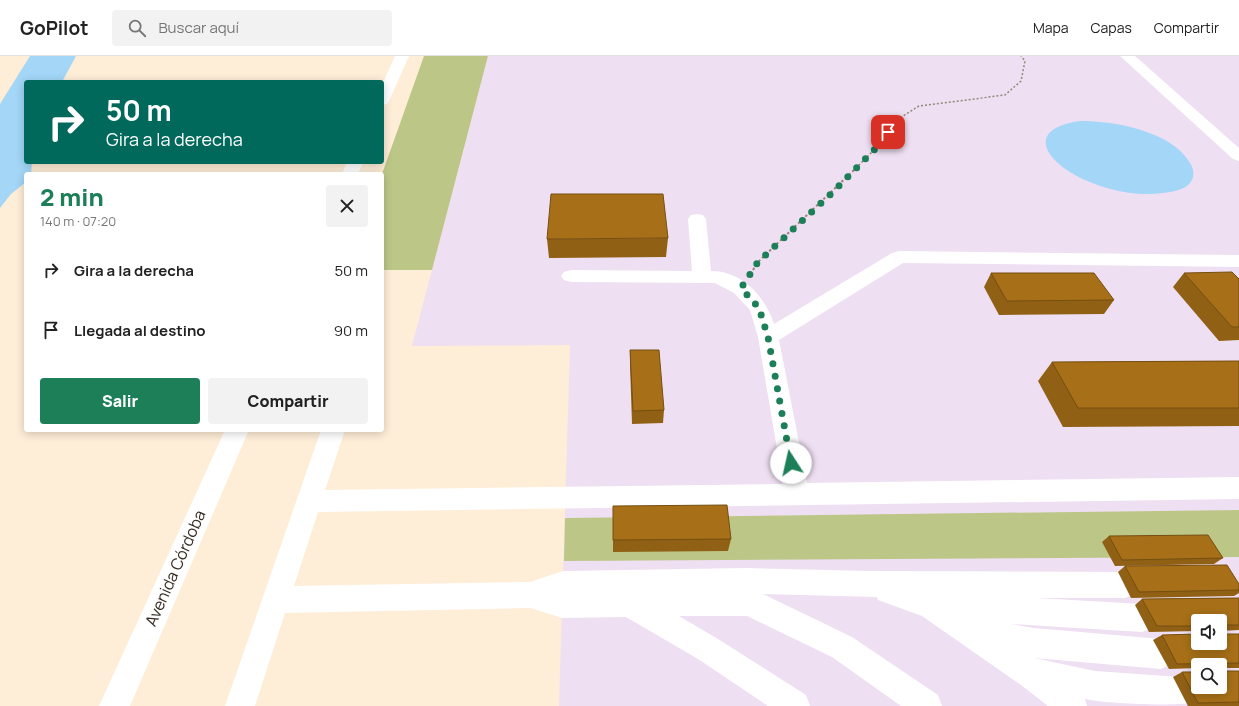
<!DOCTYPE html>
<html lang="es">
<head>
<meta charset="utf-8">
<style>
  body { margin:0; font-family:Manrope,sans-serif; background:#f2f2f2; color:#222; height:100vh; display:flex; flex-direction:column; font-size:15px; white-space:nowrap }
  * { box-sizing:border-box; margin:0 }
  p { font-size:13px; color:#767676 }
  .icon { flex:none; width:22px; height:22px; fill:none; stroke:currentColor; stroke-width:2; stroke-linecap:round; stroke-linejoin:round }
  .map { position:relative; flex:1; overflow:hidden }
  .details { position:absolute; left:24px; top:116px; width:360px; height:260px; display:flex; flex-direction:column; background:#fff; border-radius:4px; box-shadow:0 2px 10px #0003 }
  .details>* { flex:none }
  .guide { position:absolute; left:24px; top:24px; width:360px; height:84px; border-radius:4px; box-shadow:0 2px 10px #0003; background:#00695c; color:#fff; overflow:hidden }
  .buttons { position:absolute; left:1191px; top:558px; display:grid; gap:8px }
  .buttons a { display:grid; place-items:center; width:36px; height:36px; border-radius:4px; background:#fff; box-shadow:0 2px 10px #0003; font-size:20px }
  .pin { position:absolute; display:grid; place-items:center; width:34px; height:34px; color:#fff; margin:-17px; border-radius:8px; box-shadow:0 2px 6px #0006 }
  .me { position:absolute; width:44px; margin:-22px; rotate:350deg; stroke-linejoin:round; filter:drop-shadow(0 0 3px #0008) }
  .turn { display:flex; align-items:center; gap:14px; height:84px; padding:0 16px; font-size:18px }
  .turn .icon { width:52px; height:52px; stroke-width:2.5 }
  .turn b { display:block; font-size:28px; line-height:34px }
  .round { display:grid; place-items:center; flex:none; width:42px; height:42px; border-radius:4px; background:#f2f2f2 }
  .headline { display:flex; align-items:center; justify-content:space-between; height:68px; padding:0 16px }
  h1 { font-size:24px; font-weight:800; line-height:30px; color:#1c7f58 }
  .button { display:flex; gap:8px; margin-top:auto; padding:8px 16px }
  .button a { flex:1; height:46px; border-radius:4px; background:#1c7f58; color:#fff; font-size:16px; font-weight:800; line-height:46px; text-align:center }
  .button a+a { background:#f2f2f2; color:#222 }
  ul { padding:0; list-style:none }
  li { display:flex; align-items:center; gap:12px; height:60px; padding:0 16px }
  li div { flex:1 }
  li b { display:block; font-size:15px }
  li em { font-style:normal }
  header { display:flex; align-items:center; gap:24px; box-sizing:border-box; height:56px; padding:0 20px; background:#fff; border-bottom:1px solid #e0e0e0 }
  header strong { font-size:19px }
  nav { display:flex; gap:22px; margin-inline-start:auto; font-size:14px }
  .search { width:280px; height:36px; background:#f2f2f2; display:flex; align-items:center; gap:10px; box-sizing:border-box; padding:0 14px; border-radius:4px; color:#767676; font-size:15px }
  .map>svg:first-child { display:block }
  .industrial { fill:#efdff2; fill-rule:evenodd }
  .green { fill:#bcc787 }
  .water { fill:#a3d6f7 }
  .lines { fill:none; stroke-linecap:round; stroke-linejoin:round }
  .path-far1 { stroke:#948777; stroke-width:1.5; stroke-dasharray:2 2; stroke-linecap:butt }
  .path { stroke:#948777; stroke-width:2; stroke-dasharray:2.5 2.5; stroke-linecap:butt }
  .minor { fill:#fff; fill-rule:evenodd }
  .major { fill:#fff; fill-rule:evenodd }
  .wall { fill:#906015 }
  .building { fill:#a77018; stroke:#754e11 }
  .route { stroke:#1c7f58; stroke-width:7; stroke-dasharray:0 12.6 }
  .labels { text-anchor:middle; stroke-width:3.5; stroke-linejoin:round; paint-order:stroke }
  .near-street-label { font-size:16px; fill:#352c22; stroke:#fdfdfd }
</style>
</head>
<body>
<header>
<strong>GoPilot</strong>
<div class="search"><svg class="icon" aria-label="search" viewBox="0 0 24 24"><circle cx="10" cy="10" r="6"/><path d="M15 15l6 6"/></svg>Buscar aquí</div>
<nav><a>Mapa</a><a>Capas</a><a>Compartir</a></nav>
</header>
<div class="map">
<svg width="1239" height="650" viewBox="0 0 1239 650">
  <rect width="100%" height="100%" fill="#feedd7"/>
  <path class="industrial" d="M488 0H1239V650H559L570 289 412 290ZM1198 565H1220V587H1198ZM1198 609H1220V631H1198Z"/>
  <path class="green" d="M424 0H488L432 214H382V118Z
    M1239 454V501L564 505 565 462Z"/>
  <path class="water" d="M30 0H76L62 26H26V106H32L31 118H26V126L11 138 0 152V48Z
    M1081 65C1114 65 1172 75 1190 107 1194 113 1195 121 1190 127 1184 134 1172 136 1163 137 1134 141 1100 133 1075 119 1038 98 1032 71 1081 65Z"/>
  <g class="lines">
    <path class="path-far1" d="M853 115 881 87 895 65 919 50 1005 39 1021 25 1025 5 1021 0"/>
    <path class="path" d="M753 214 758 206 854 114"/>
    <path class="minor" d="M1120 0H1135L1239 92V105L1233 103Z
      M697 158 703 159 706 163 711 215C742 215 765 240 774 268L892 197 899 195 1239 199V211L903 207 779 284 807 427 1239 421V443L318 456 294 530 530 526 563 515 746 512 870 515 1125 516 1135 520 1139 529 1135 538 1125 542H1037L1142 548 1152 552 1156 562 1152 572 1142 576 1010 568 1034 572 1161 583 1171 588 1176 598 1171 608 1161 613 1034 602 1095 615 1180 621 1191 625 1195 636 1191 647C1171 650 1107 648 1085 643L1087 650H1048L1021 629 922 560 878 544 877 541 763 538 852 581 938 639 942 650H901L832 601 747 560H679L718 583 806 639 810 650H768L698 603 626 561 562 562 530 552 285 557 255 650H225L321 374H345L325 434 783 428 758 281 750 254 734 237 715 227 571 226 564 224 561 220 564 216 571 214 692 215 688 163 691 159Z"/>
    <path class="major" d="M395 0H409L389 45 387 48 382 49V29Z
      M347 106H363L358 118H342Z
      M225 374H249L130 650H99Z"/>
  </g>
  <path class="wall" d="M668 182 666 201 549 202 547 183Z
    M991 217 1114 244 1104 258 999 259 984 231Z
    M1184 217 1239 223V284L1219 285 1173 231Z
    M630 294 664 354 663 367 632 368 630 308Z
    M1239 305V370L1063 371 1038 325 1052 306Z
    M613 450 731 483 728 495 613 496Z
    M1109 480 1223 502 1214 508 1115 510 1102 486Z
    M1125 510 1239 528V537L1234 540 1131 542 1118 516Z
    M1239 542V574L1220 575V565H1198V575L1149 576 1135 549 1142 543Z
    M1239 578V612H1220V609H1198V612L1169 613 1153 584 1162 579Z
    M1239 615V650H1188L1173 621 1182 616Z"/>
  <path class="building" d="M551 138H663L668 182 547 183Z
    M1232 216 1239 223V271H1232L1184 217Z
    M991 217H1094L1114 244 1007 245Z
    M630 294H659L664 354 633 355Z
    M1239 305V352H1078L1052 306Z
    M727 449 731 483 613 484V450Z
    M1208 479 1223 502 1122 504 1109 480Z
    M1227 509 1239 528V534L1139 536 1125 510Z
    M1239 542V569H1220V565H1198V570H1157L1142 543Z
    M1198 578V587H1220V578H1239V607L1177 608 1162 579Z
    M1220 615H1239V646L1198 647 1182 616H1198V631H1220Z"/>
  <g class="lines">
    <path class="route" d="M791 407 768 281 759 252 741 232 758 206 833 136 881 87 888 76"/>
  </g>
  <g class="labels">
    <g class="near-street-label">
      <text transform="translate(175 512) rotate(-66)" y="6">Avenida Córdoba</text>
    </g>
  </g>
</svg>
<div class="buttons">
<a><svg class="icon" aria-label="sound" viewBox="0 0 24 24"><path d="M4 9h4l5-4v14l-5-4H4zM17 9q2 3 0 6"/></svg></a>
<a><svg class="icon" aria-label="search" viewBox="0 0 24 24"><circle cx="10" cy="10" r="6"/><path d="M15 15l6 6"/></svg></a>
</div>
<div class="pin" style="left:888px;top:76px;background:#d93025"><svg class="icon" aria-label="arrive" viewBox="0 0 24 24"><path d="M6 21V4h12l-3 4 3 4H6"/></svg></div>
<svg class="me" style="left:791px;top:407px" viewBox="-20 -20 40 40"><circle r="19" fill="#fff"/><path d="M0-13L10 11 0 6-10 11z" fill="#1c7f58"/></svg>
<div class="guide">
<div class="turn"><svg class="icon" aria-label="right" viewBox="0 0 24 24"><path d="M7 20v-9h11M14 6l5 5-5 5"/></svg><div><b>50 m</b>Gira a la derecha</div></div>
</div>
<section class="details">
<div class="headline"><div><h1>2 min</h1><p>140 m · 07:20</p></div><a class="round"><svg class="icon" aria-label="close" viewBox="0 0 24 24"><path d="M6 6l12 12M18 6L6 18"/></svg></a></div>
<ul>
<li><svg class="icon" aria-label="right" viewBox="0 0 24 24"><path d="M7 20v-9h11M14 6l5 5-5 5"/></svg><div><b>Gira a la derecha</b></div><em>50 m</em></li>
<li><svg class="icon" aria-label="arrive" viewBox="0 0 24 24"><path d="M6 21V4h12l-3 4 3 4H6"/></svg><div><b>Llegada al destino</b></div><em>90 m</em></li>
</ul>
<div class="button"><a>Salir</a><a>Compartir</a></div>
</section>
</div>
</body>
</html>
